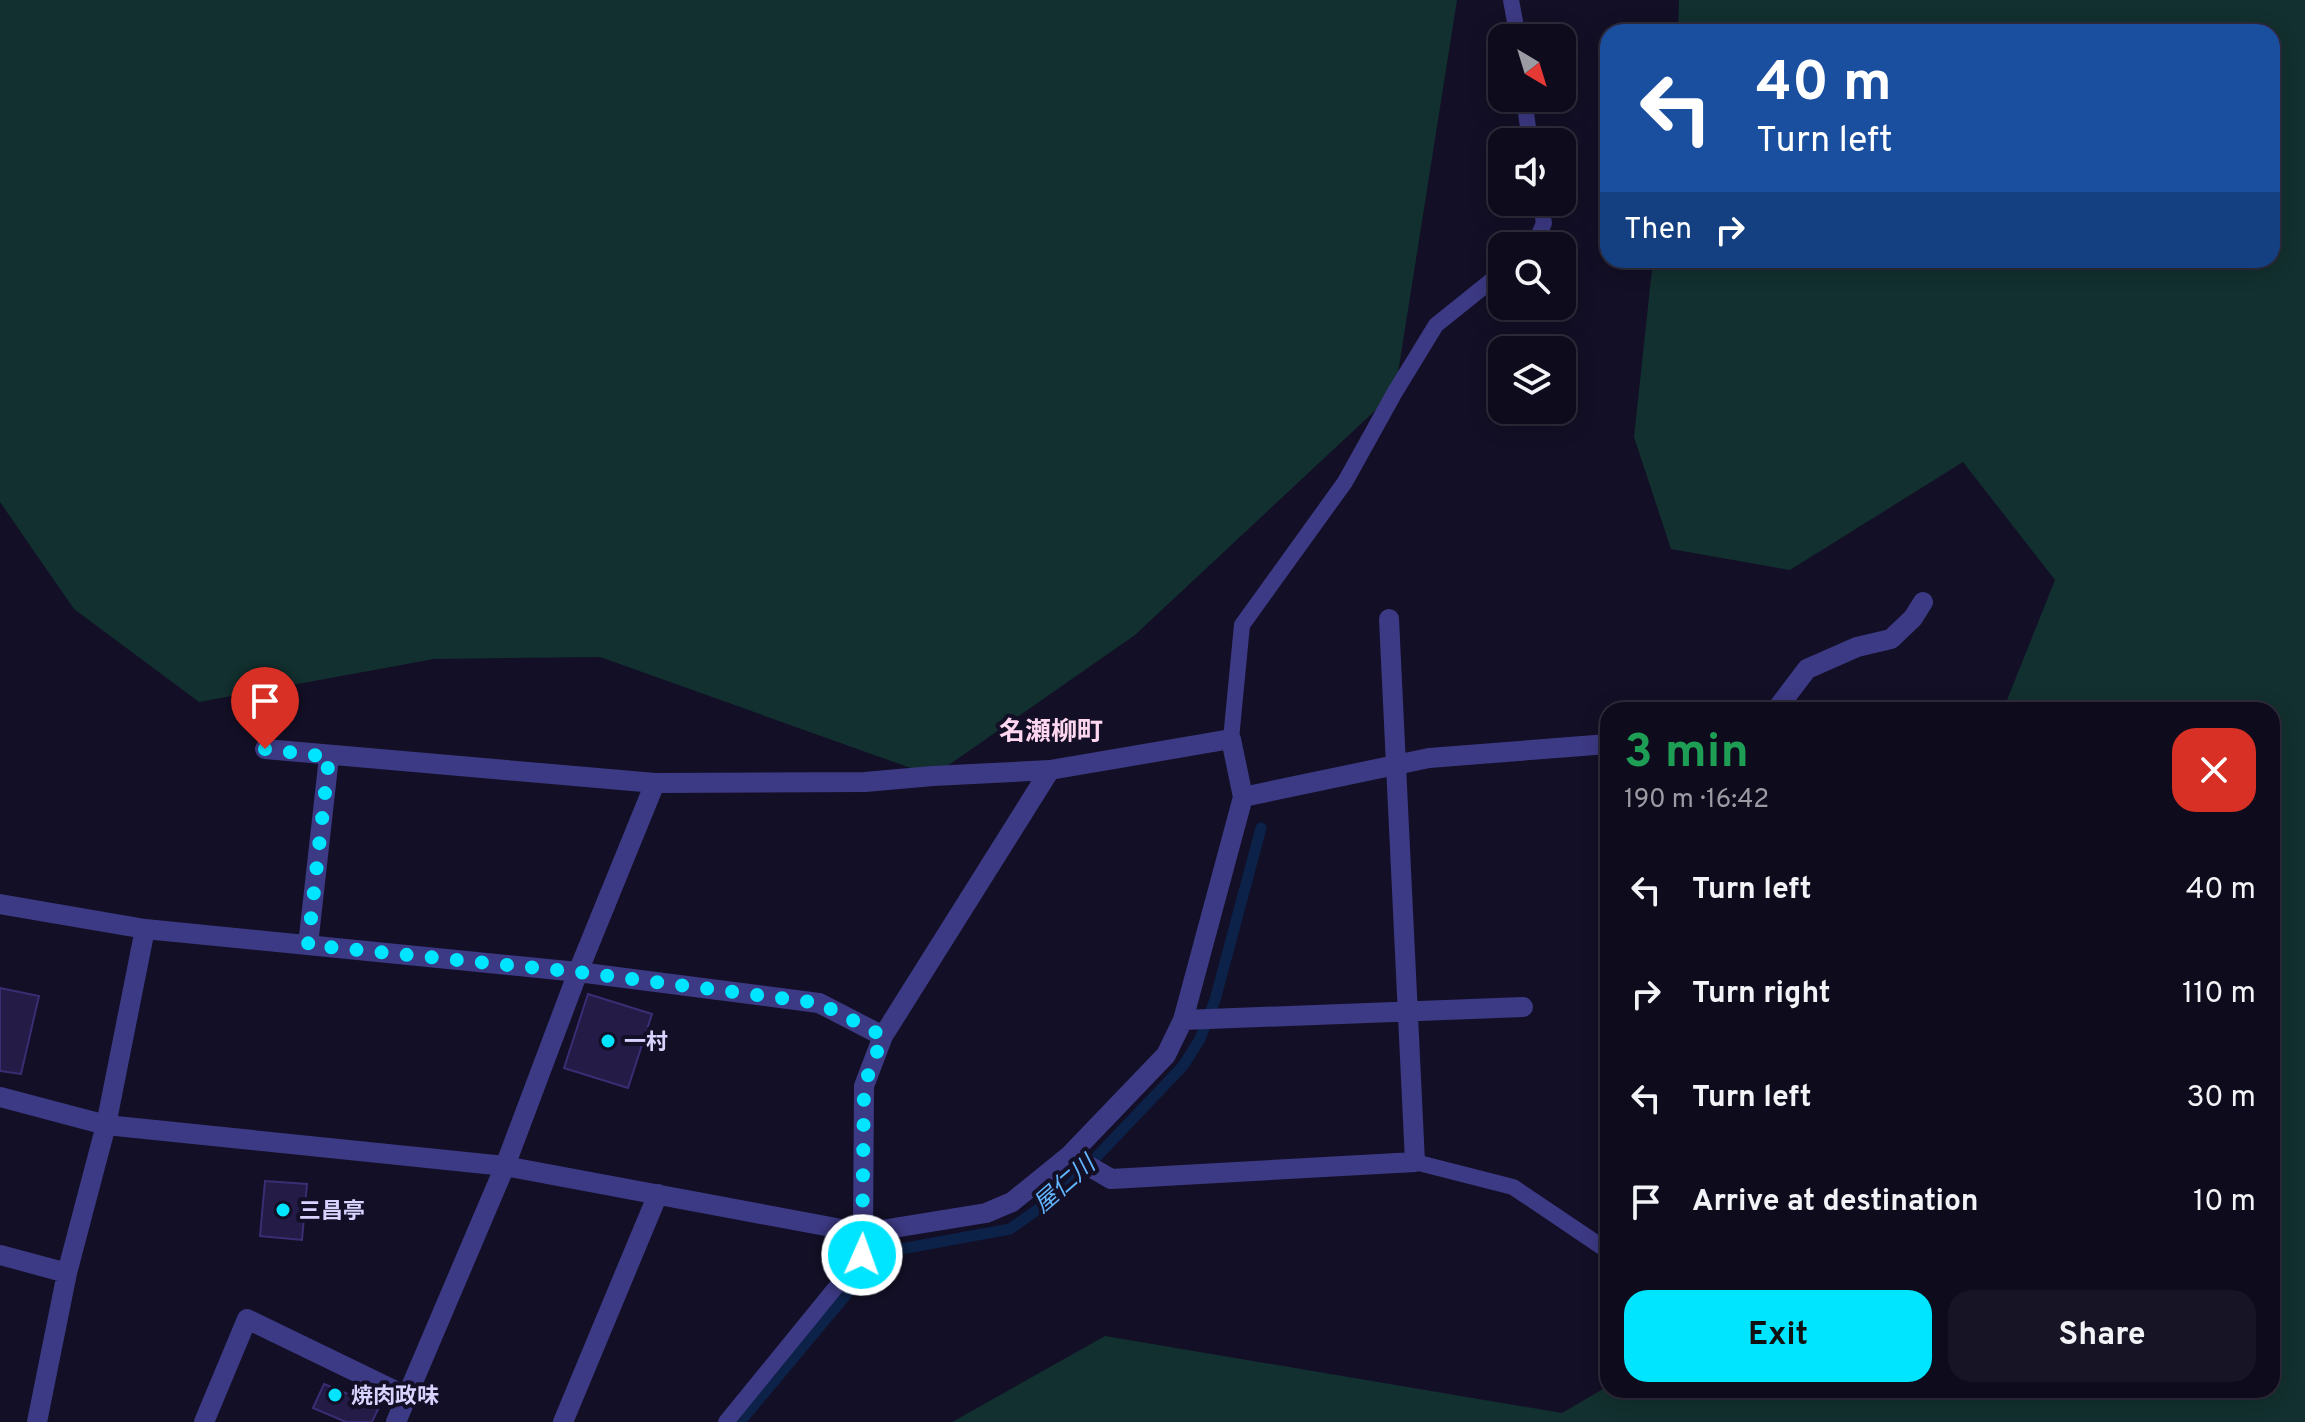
<!DOCTYPE html>
<html lang="en">
<head>
<meta charset="utf-8">
<style>
  body { margin:0; font-family:Overpass,"Noto Sans JP",sans-serif; background:#171425; color:#f1f3f6; height:100vh; display:flex; flex-direction:column; font-size:30px; white-space:nowrap }
  * { box-sizing:border-box; margin:0 }
  p { font-size:26px; color:#9b9ba3 }
  .icon { flex:none; width:44px; height:44px; fill:none; stroke:currentColor; stroke-width:2; stroke-linecap:round; stroke-linejoin:round }
  .map { position:relative; flex:1; overflow:hidden }
  .sheet { position:absolute; left:1600px; top:702px; width:680px; height:696px; display:flex; flex-direction:column; background:#0e0b1c; border-radius:24px; box-shadow:0 4px 20px #0003,0 0 0 2px #2e2b3b }
  .sheet>* { flex:none }
  .hud { position:absolute; left:1600px; top:24px; width:680px; height:244px; border-radius:24px; box-shadow:0 4px 20px #0003,0 0 0 2px #2e2b3b; background:#1a4fa0; color:#fff; overflow:hidden }
  .needle { width:52px; rotate:142deg }
  .fabs { position:absolute; left:1488px; top:24px; display:grid; gap:16px }
  .fabs a { display:grid; place-items:center; width:88px; height:88px; border-radius:16px; background:#0e0b1c; box-shadow:0 4px 20px #0003,0 0 0 2px #2e2b3b; font-size:40px }
  .pin { position:absolute; display:grid; place-items:center; width:68px; height:68px; color:#fff; margin:-82px -34px; border-radius:50% 50% 50% 0; rotate:-45deg; box-shadow:0 0 8px #0007 }
  .pin .icon { rotate:45deg }
  .me { position:absolute; width:88px; margin:-44px; rotate:2deg; stroke-linejoin:round; filter:drop-shadow(0 0 6px #0008) }
  .turn { display:flex; align-items:center; gap:28px; height:168px; padding:0 24px; font-size:36px }
  .turn .icon { width:104px; height:104px; stroke-width:2.5 }
  .turn b { display:block; font-size:56px; line-height:68px }
  .then { display:flex; align-items:center; height:76px; padding:0 24px; background:#0003; gap:16px; font-size:30px }
  .round { display:grid; place-items:center; flex:none; width:84px; height:84px; border-radius:24px; background:#171425 }
  .headline { display:flex; align-items:center; justify-content:space-between; height:136px; padding:0 24px }
  h1 { font-size:48px; font-weight:700; line-height:60px; color:#1e9e55 }
  .cta { display:flex; gap:16px; margin-top:auto; padding:16px 24px }
  .cta a { flex:1; height:92px; border-radius:24px; background:#00e5ff; color:#111; font-size:32px; font-weight:700; line-height:92px; text-align:center }
  .cta a+a { background:#171425; color:#f1f3f6 }
  ul { padding:0; list-style:none }
  li { display:flex; align-items:center; gap:24px; height:104px; padding:0 24px }
  li div { flex:1 }
  li b { display:block; font-size:30px }
  li em { font-style:normal }
  .map>svg:first-child { display:block }
  .green { fill:#12302f }
  .lines { fill:none; stroke-linecap:round; stroke-linejoin:round }
  .stream { stroke:#0c2248; stroke-width:11 }
  .building { fill:#241b47; stroke:#3b2d73; stroke-width:2 }
  .service { stroke:#3d3a85; stroke-width:16 }
  .minor { stroke:#3d3a85; stroke-width:20 }
  .route { stroke:#00e5ff; stroke-width:14; stroke-dasharray:0 25.2 }
  .poi-dot { fill:#00e5ff; stroke:#130f26; stroke-width:3 }
  .labels { text-anchor:middle; stroke-width:8; stroke-linejoin:round; paint-order:stroke }
  .poi-label { font-size:22px; font-weight:bold; fill:#d9d4ff; stroke:#130f26; text-anchor:start }
  .water-label { font-size:24px; font-style:italic; fill:#62b6ff; stroke:#130f26 }
  .quarter-label { font-size:26px; font-weight:bold; fill:#ffd6f0; stroke:#130f26 }
</style>
</head>
<body>
<div class="map">
<svg width="2305" height="1422" viewBox="0 0 2305 1422">
  <rect width="100%" height="100%" fill="#130f26"/>
  <path class="green" d="M0 0H1457L1395 392 1135 635 933 776 600 657 434 659 199 702 74 609 0 502Z
    M1679 0H2305V1422H952L1105 1336 1562 1413 1608 1386V1390H2272V710H2003L2055 580 1963 462 1790 570 1671 549 1634 437 1653 260H2272V32H1678Z"/>
  <g class="lines">
    <path class="stream" d="M740 1422 866 1271 890 1251 1010 1229 1065 1190 1183 1066 1200 1039 1215 1000 1261 828"/>
  </g>
  <path class="building" d="M0 988 39 996 21 1074 0 1071Z
    M588 994 652 1014 628 1088 564 1068Z
    M265 1181 307 1184 302 1240 260 1236Z
    M324 1384 379 1407 372 1422H346L313 1408Z"/>
  <g class="lines">
    <path class="service" d="M1511 0 1518 38
      M1524 98 1530 142
      M1534 246 1544 223 1540 202
      M1231 739 1242 625 1345 482 1395 392 1436 325 1502 272
      M1415 1162 1513 1187 1608 1251
      M726 1422 862 1255 863 1233"/>
    <path class="minor" d="M1776 710 1807 669 1857 647 1891 639 1913 618 1923 602
      M1243 797 1429 758 1608 744
      M0 904 145 929 578 972 819 1003 883 1036
      M308 945 329 757
      M1183 1020 1523 1007
      M0 1097 106 1125 505 1166 863 1233 986 1213 1012 1202 1070 1155 1166 1055 1183 1020 1243 797 1231 739 1050 770 933 776 865 782 655 783 265 749
      M1070 1155 1111 1179 1415 1162 1389 619
      M863 1233 864 1086 883 1036 1050 770
      M0 1255 67 1273
      M37 1422 67 1273 106 1125 145 929
      M204 1422 247 1319 406 1396
      M396 1422 505 1166 578 972 655 783
      M563 1422 658 1194"/>
  </g>
  <g class="lines">
    <path class="route" d="M265 749 329 757 308 945 578 972 819 1003 883 1036 864 1086 862 1255"/>
  </g>
  <g class="poi-dot">
    <circle cx="608" cy="1041" r="8"/>
    <circle cx="283" cy="1210" r="8"/>
    <circle cx="335" cy="1395" r="8"/>
  </g>
  <g class="labels">
    <g class="poi-label">
      <text x="624" y="1049">一村</text>
      <text x="299" y="1218">三昌亭</text>
      <text x="351" y="1403">焼肉政味</text>
    </g>
    <g class="water-label">
      <text transform="translate(1064 1184) rotate(-41)" y="8">屋仁川</text>
    </g>
    <g class="quarter-label">
      <text x="1051" y="740">名瀬柳町</text>
    </g>
  </g>
</svg>
<div class="fabs">
<a><svg class="needle" viewBox="-14 -14 28 28"><path d="M0-13l5 13h-10z" fill="#e53935"/><path d="M0 13l5-13h-10z" fill="#9b9ba3"/></svg></a>
<a><svg class="icon" aria-label="sound" viewBox="0 0 24 24"><path d="M4 9h4l5-4v14l-5-4H4zM17 9q2 3 0 6"/></svg></a>
<a><svg class="icon" aria-label="search" viewBox="0 0 24 24"><circle cx="10" cy="10" r="6"/><path d="M15 15l6 6"/></svg></a>
<a><svg class="icon" aria-label="layers" viewBox="0 0 24 24"><path d="M12 4l9 5-9 5-9-5zM3 14l9 5 9-5"/></svg></a>
</div>
<div class="pin" style="left:265px;top:749px;background:#d93025"><svg class="icon" aria-label="arrive" viewBox="0 0 24 24"><path d="M6 21V4h12l-3 4 3 4H6"/></svg></div>
<svg class="me" style="left:862px;top:1255px" viewBox="-20 -20 40 40"><circle r="17" fill="#00e5ff" stroke="#fff" stroke-width="3"/><path d="M0-11L8 9 0 5-8 9z" fill="#fff"/></svg>
<div class="hud">
<div class="turn"><svg class="icon" aria-label="left" viewBox="0 0 24 24"><path d="M17 20v-9H6M10 6l-5 5 5 5"/></svg><div><b>40 m</b>Turn left</div></div>
<div class="then">Then<svg class="icon" aria-label="right" viewBox="0 0 24 24"><path d="M7 20v-9h11M14 6l5 5-5 5"/></svg></div>
</div>
<section class="sheet">
<div class="headline"><div><h1>3 min</h1><p>190 m · 16:42</p></div><a class="round" style="background:#d93025;color:#fff"><svg class="icon" aria-label="close" viewBox="0 0 24 24"><path d="M6 6l12 12M18 6L6 18"/></svg></a></div>
<ul>
<li><svg class="icon" aria-label="left" viewBox="0 0 24 24"><path d="M17 20v-9H6M10 6l-5 5 5 5"/></svg><div><b>Turn left</b></div><em>40 m</em></li>
<li><svg class="icon" aria-label="right" viewBox="0 0 24 24"><path d="M7 20v-9h11M14 6l5 5-5 5"/></svg><div><b>Turn right</b></div><em>110 m</em></li>
<li><svg class="icon" aria-label="left" viewBox="0 0 24 24"><path d="M17 20v-9H6M10 6l-5 5 5 5"/></svg><div><b>Turn left</b></div><em>30 m</em></li>
<li><svg class="icon" aria-label="arrive" viewBox="0 0 24 24"><path d="M6 21V4h12l-3 4 3 4H6"/></svg><div><b>Arrive at destination</b></div><em>10 m</em></li>
</ul>
<div class="cta"><a>Exit</a><a>Share</a></div>
</section>
</div>
</body>
</html>
